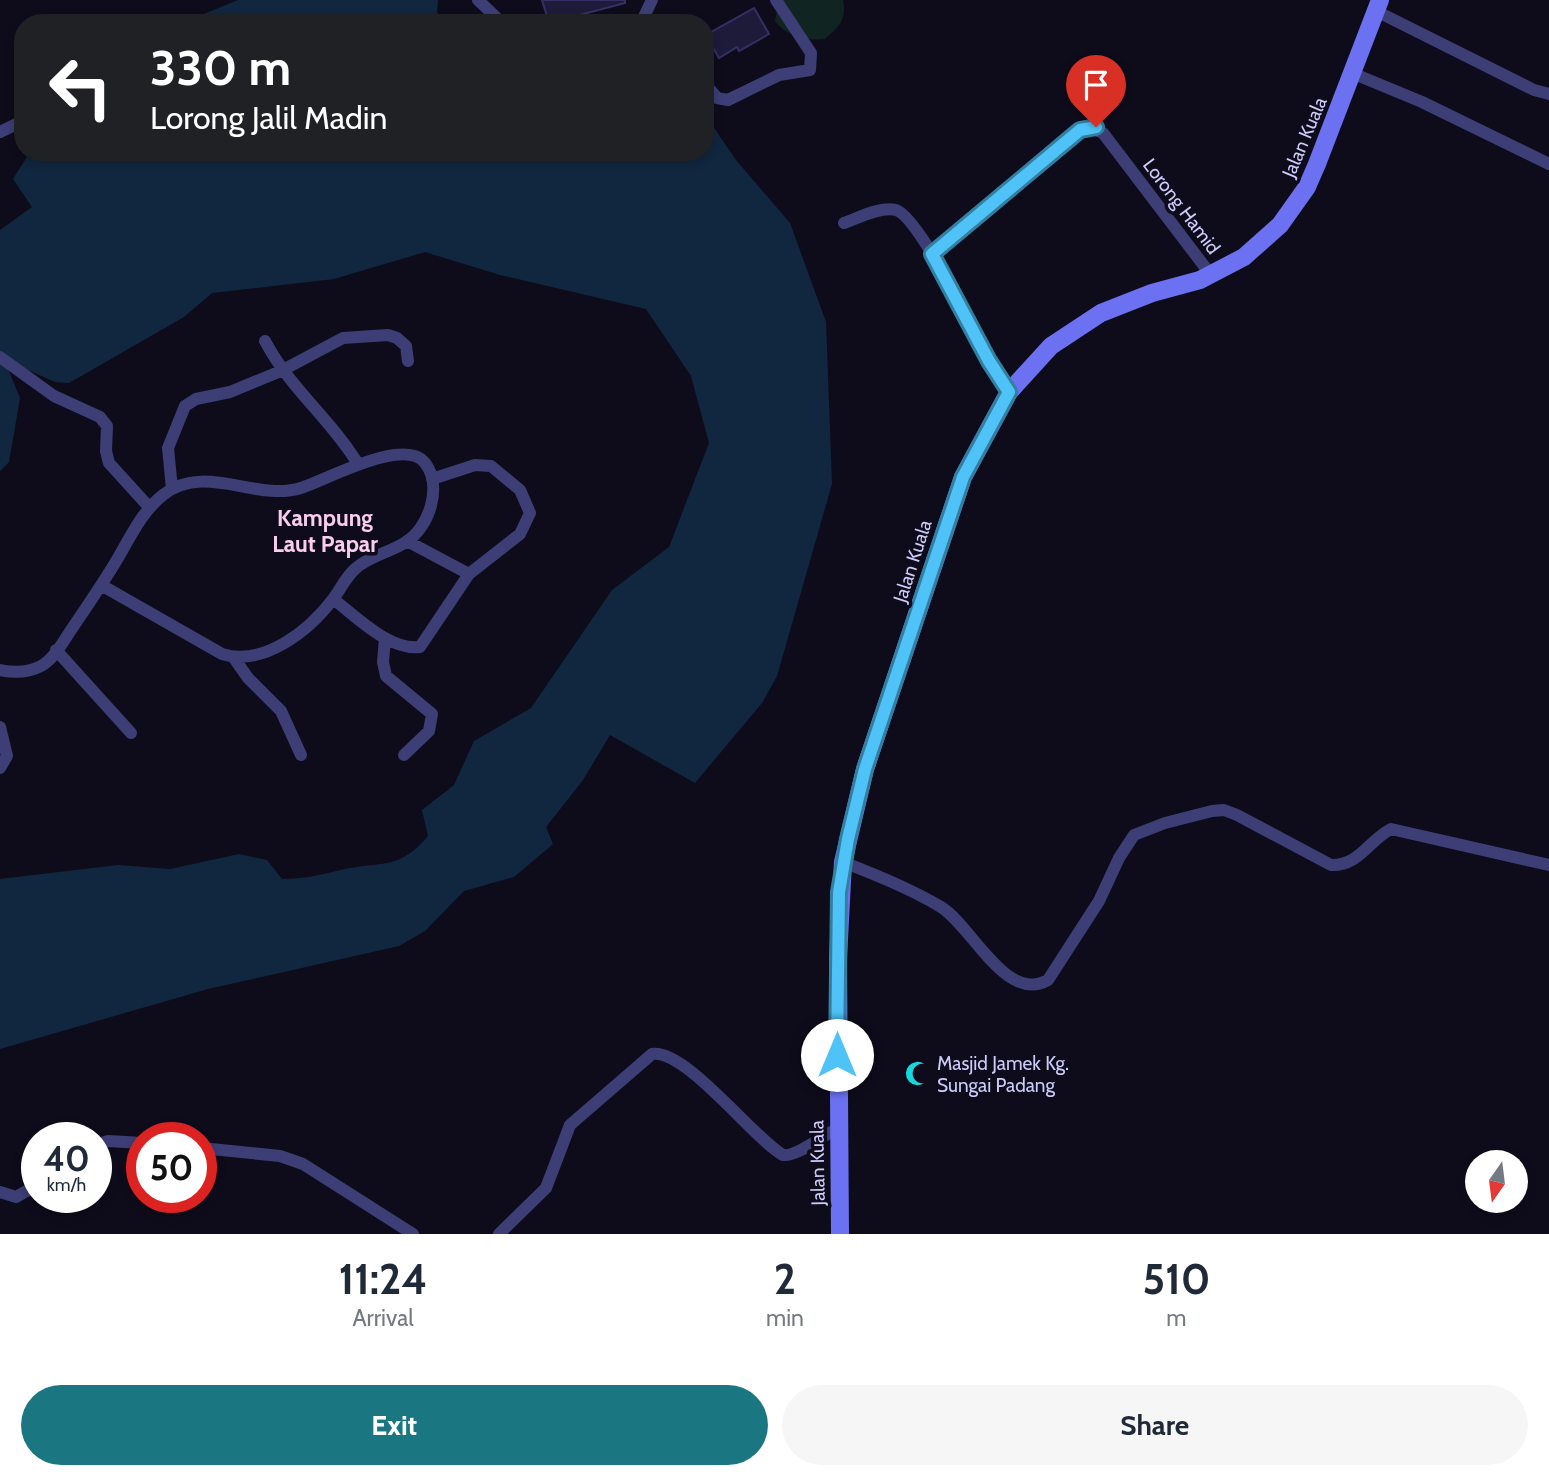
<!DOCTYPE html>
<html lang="en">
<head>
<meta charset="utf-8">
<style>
  body { margin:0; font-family:Cabin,sans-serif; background:#f6f6f7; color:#1f2937; height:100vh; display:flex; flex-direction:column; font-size:26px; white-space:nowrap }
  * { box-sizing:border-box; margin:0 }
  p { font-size:23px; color:#747a83 }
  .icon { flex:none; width:38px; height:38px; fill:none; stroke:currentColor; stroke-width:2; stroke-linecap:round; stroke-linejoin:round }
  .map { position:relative; height:1234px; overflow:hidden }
  .panel { display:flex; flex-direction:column; background:#fff; flex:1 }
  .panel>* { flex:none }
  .banner { position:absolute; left:14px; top:14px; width:700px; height:147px; border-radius:28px; box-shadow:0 4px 10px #0003; background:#202124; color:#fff; overflow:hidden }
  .needle { width:46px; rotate:194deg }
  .fabs { position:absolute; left:1465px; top:1150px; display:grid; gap:14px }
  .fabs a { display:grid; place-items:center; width:63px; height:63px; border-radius:50%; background:#fff; box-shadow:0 4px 10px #0003; font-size:35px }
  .speed { position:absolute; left:21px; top:1122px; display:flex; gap:14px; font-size:35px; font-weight:700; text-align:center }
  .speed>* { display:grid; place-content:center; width:91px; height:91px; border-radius:50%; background:#fff; box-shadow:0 4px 10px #0003; line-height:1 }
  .speed small { font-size:18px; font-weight:400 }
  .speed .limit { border:10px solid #d22; background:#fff; color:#111 }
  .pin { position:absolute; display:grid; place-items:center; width:60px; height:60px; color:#fff; margin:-72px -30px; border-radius:50% 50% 50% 0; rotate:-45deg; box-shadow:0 0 7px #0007 }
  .pin .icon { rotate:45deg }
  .me { position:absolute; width:77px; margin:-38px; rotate:0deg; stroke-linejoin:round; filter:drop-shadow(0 0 5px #0008) }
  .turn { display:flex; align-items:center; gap:24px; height:147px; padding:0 21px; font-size:32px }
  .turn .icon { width:91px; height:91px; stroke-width:2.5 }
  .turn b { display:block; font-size:49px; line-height:60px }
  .eta { display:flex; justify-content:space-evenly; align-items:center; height:119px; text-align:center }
  .eta b { font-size:42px; font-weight:700; line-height:49px }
  .cta { display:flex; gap:14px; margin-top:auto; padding:14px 21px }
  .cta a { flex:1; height:80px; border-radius:42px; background:#1a7782; color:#fff; font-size:28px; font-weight:700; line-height:80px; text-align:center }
  .cta a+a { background:#f6f6f7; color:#1f2937 }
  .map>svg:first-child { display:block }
  .green { fill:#102422 }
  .water { fill:#11273f }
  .building { fill:#1e1a3a; stroke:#352f64; stroke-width:2 }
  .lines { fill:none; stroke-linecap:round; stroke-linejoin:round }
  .street { stroke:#3c3e75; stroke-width:12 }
  .secondary { stroke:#6b71f1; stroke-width:18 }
  .route-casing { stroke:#337fa1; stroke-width:18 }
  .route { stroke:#4fc3f7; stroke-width:12 }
  .labels { text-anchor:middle; stroke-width:7; stroke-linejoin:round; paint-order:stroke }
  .street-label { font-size:19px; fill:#cdcbfa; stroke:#0e0c1b }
  .poi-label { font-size:19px; fill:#cdcbfa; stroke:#0e0c1b; text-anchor:start }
  .quarter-label { font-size:23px; font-weight:bold; fill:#facded; stroke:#0e0c1b }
</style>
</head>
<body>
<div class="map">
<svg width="1549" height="1234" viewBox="0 0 1549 1234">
  <rect width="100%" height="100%" fill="#0e0c1b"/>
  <path class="green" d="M772 0H843C847 19 839 27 825 39 807 41 786 36 775 21L778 6Z"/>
  <path class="water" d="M238 0H438L437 12 443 23H182Z
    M705 115 736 160 790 223 826 322 832 484 777 676 762 703 695 783 610 735 583 780 546 827 553 844 514 877 464 891 425 931 399 946 208 989 0 1049V879L118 865 170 869 239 854 267 860 282 879C304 879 320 875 341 870 382 860 397 872 428 836L422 810 454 785 474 741 531 708 612 590 669 547 709 443 691 376 646 309 500 275 425 252 334 279 212 293 184 317 69 383 55 382 12 363 8 369 20 398 9 462 0 471V230L32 207 13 179 30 152H705Z"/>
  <path class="building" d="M542 0H625V3L549 23Z
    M754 8 769 34 739 51 737 47 719 58 706 35Z"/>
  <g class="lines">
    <path class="street" d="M478 0 502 23
      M1376 11 1534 90 1549 94
      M641 23 652 0
      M1352 73 1422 102 1549 164
      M706 85 717 98 728 100 779 75 810 70 811 53 776 0
      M0 132 23 121
      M844 223C858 218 881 206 896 210 921 217 990 363 1009 392
      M932 254 1087 127 1103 133 1211 275
      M265 341C291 390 330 418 358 464
      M0 357 54 396 100 417 107 426 106 451 109 463 149 507
      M172 489 168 448 185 406 196 399 230 392 281 371 343 338 388 335 397 338 406 346 408 361
      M407 541 469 574
      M333 599C356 616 389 651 420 647L469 574 520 534 530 513 520 490 491 466 475 465 432 479
      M385 638 383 662 386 676 432 714 429 731 404 755
      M56 650 131 733
      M234 658 248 678 281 711 301 755
      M0 670C14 673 28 673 41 666 54 659 63 642 71 630 86 608 101 586 115 563 129 540 141 512 163 495 205 462 256 502 301 488 326 480 405 436 425 463 443 486 429 528 406 542 389 553 369 556 355 569 345 578 341 589 333 599 309 631 263 667 222 654L101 585
      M0 727 7 756 0 768
      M843 862C876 875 911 889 941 907 972 926 1006 1004 1048 980L1099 901 1119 858 1134 835 1165 823 1212 811 1224 810 1237 815 1331 865C1359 866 1368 841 1391 829L1549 865
      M96 1145 108 1141 142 1143
      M201 1148 280 1156 303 1164 413 1234
      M0 1192 16 1197 37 1185
      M499 1234 546 1188 570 1125 652 1054C686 1049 753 1138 783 1155 797 1157 821 1136 837 1129"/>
    <path class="secondary" d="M840 1234 838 958 843 862 865 769 963 477 1009 392 1051 346 1101 313 1152 293 1200 280 1244 257 1280 225 1307 187 1317 164 1380 0"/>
  </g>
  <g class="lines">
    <defs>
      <path id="route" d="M837 1055 839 892 848 839 865 769 963 477 1009 392 989 361 932 254 1080 130 1096 127"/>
    </defs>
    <use href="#route" class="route-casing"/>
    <use href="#route" class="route"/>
  </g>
  <defs>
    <symbol id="mosque-bare" viewBox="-9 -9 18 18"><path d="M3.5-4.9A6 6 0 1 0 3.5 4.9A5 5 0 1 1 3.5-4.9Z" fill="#15d7dd" stroke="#0e0c1b" stroke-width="2.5" paint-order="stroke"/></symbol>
  </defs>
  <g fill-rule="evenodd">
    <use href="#mosque-bare" x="900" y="1056" width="35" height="35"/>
  </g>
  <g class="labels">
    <g class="street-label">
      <text transform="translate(1304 137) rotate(-67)" y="7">Jalan Kuala</text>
      <text transform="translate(1182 206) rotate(53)" y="7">Lorong Hamid</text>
      <text transform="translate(912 561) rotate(-72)" y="7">Jalan Kuala</text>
      <text transform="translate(817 1163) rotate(-91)" y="7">Jalan Kuala</text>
    </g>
    <g class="poi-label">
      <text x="937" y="1070">Masjid Jamek Kg.<tspan x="937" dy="22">Sungai Padang</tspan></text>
    </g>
    <g class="quarter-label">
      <text x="325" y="526">Kampung<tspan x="325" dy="26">Laut Papar</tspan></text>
    </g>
  </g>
</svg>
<div class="fabs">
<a><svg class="needle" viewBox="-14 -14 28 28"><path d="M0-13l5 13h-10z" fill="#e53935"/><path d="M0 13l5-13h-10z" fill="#747a83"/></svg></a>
</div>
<div class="speed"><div>40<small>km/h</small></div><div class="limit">50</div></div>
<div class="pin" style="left:1096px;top:127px;background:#d93025"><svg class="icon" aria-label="arrive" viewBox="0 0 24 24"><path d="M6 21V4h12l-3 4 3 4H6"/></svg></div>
<svg class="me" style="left:837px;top:1055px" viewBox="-20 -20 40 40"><circle r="19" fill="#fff"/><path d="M0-13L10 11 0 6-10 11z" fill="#4fc3f7"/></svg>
<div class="banner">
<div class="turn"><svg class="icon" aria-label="left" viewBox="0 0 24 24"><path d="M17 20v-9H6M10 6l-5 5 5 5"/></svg><div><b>330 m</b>Lorong Jalil Madin</div></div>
</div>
</div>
<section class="panel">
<div class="eta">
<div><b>11:24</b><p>Arrival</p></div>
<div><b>2</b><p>min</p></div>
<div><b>510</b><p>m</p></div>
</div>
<div class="cta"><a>Exit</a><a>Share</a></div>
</section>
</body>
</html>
